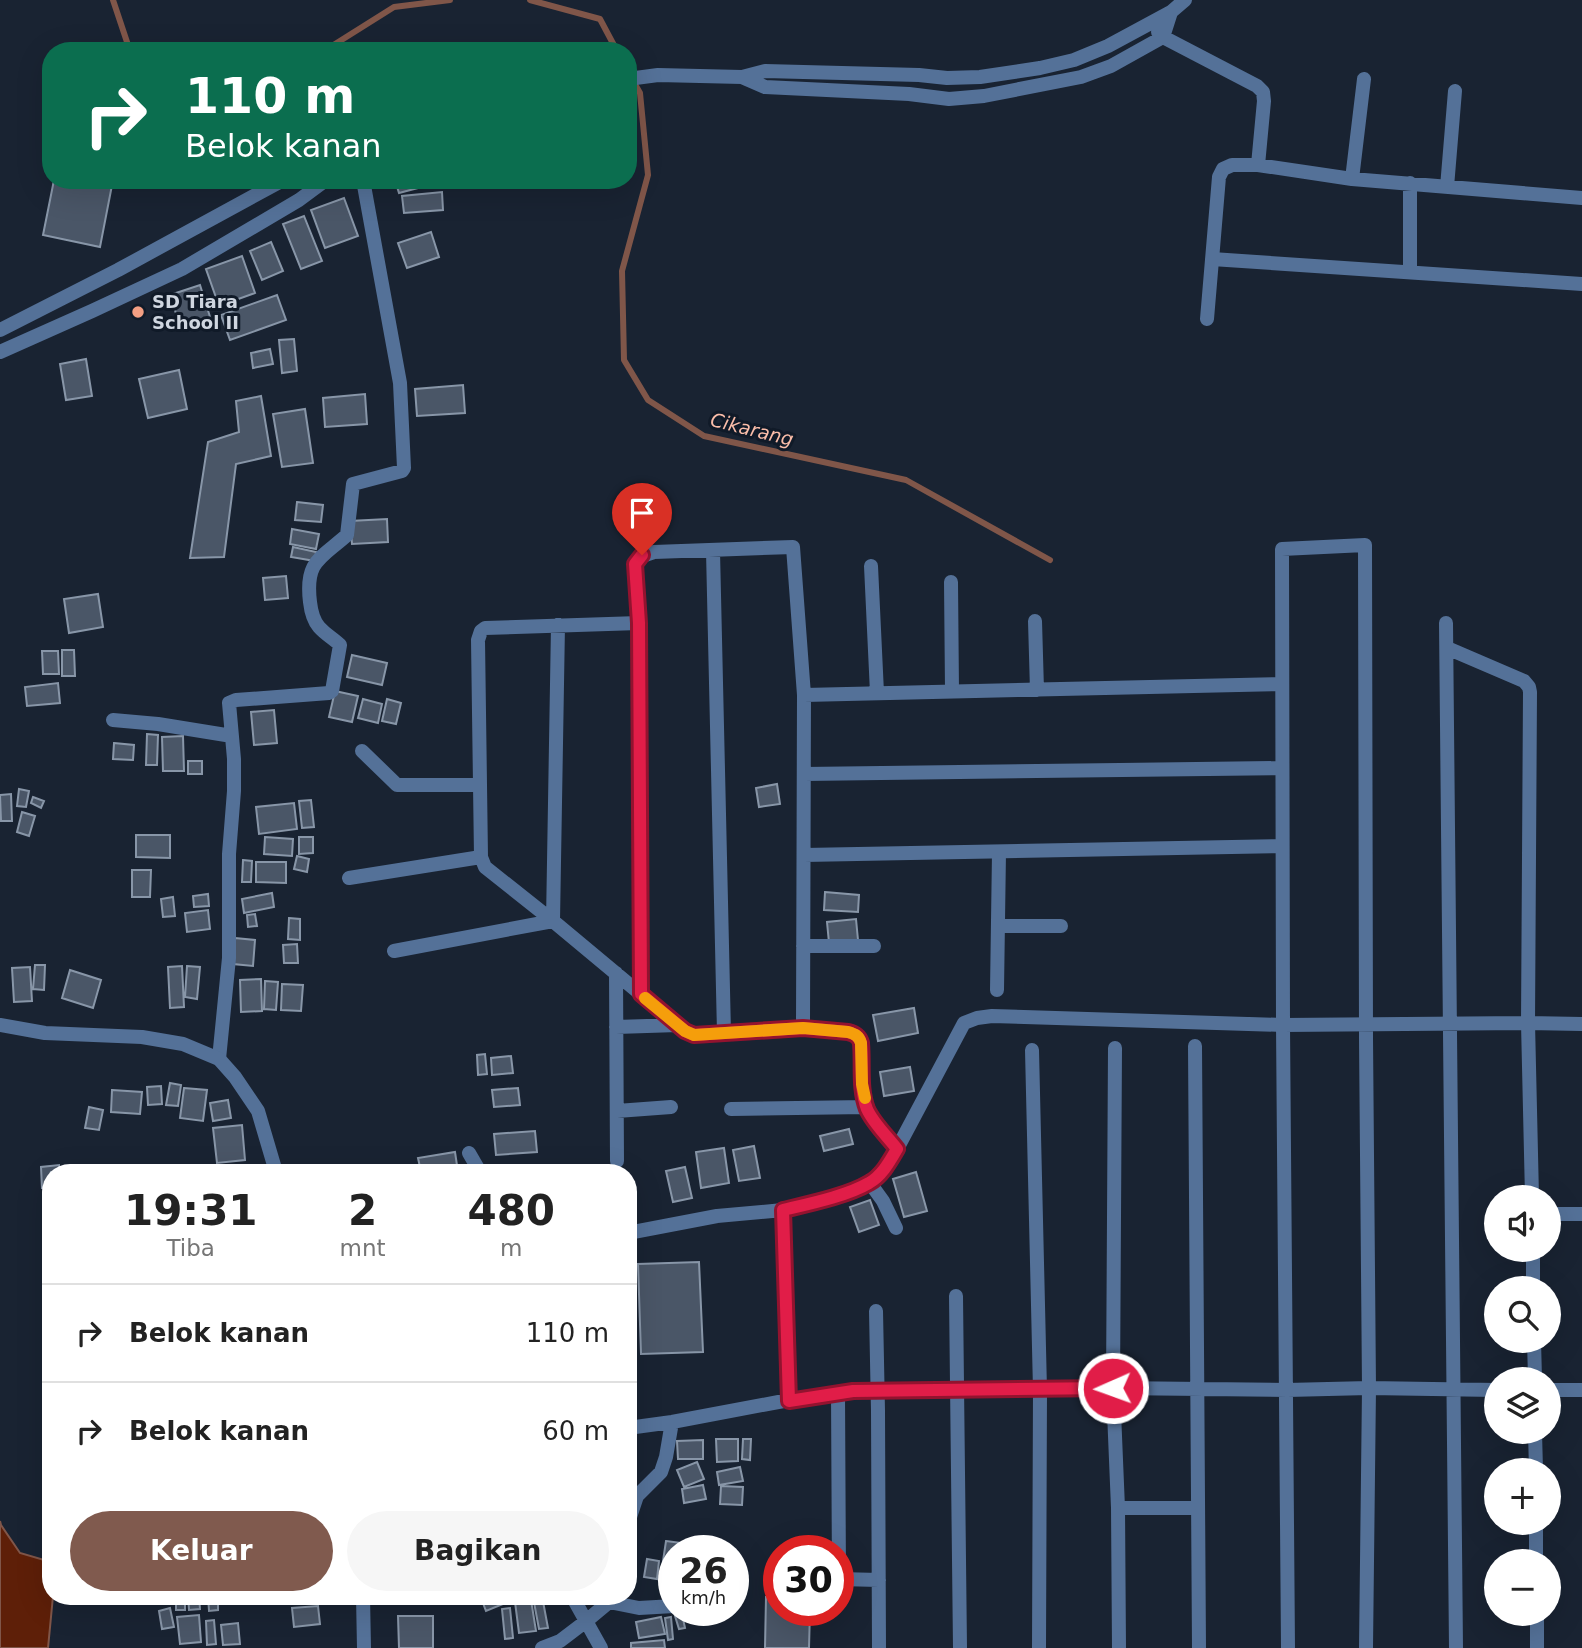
<!DOCTYPE html>
<html lang="id">
<head>
<meta charset="utf-8">
<style>
  body { margin:0; font-family:"DejaVu Sans",sans-serif; background:#f6f6f6; color:#222; height:100vh; display:flex; flex-direction:column; font-size:26px; white-space:nowrap }
  * { box-sizing:border-box; margin:0 }
  p { font-size:23px; color:#767676 }
  .icon { flex:none; width:38px; height:38px; fill:none; stroke:currentColor; stroke-width:2; stroke-linecap:round; stroke-linejoin:round }
  .map { position:relative; flex:1; overflow:hidden }
  .sheet { position:absolute; left:42px; top:1164px; width:595px; height:441px; display:flex; flex-direction:column; background:#fff; border-radius:28px; box-shadow:0 7px 28px #0002 }
  .sheet>* { flex:none }
  .hud { position:absolute; left:42px; top:42px; width:595px; height:147px; border-radius:28px; box-shadow:0 7px 28px #0002; background:#0b6e4f; color:#fff; overflow:hidden }
  .buttons { position:absolute; left:1484px; top:1185px; display:grid; gap:14px }
  .buttons a { display:grid; place-items:center; width:77px; height:77px; border-radius:50%; background:#fff; box-shadow:0 7px 28px #0002; font-size:35px }
  .speed { position:absolute; left:658px; top:1535px; display:flex; gap:14px; font-size:35px; font-weight:700; text-align:center }
  .speed>* { display:grid; place-content:center; width:91px; height:91px; border-radius:50%; background:#fff; box-shadow:0 7px 28px #0002; line-height:1 }
  .speed small { font-size:18px; font-weight:400 }
  .speed .limit { border:10px solid #d22; background:#fff; color:#111 }
  .pin { position:absolute; display:grid; place-items:center; width:60px; height:60px; color:#fff; margin:-72px -30px; border-radius:50% 50% 50% 0; rotate:-45deg; box-shadow:0 0 7px #0007 }
  .pin .icon { rotate:45deg }
  .me { position:absolute; width:77px; margin:-38px; rotate:268deg; stroke-linejoin:round; filter:drop-shadow(0 0 5px #0008) }
  .turn { display:flex; align-items:center; gap:24px; height:147px; padding:0 28px; font-size:32px }
  .turn .icon { width:91px; height:91px; stroke-width:2.5 }
  .turn b { display:block; font-size:49px; line-height:60px }
  .eta { display:flex; justify-content:space-evenly; align-items:center; height:119px; text-align:center }
  .eta b { font-size:42px; font-weight:700; line-height:49px }
  .cta { display:flex; gap:14px; margin-top:auto; padding:14px 28px }
  .cta a { flex:1; height:80px; border-radius:42px; background:#805a4e; color:#fff; font-size:28px; font-weight:700; line-height:80px; text-align:center }
  .cta a+a { background:#f6f6f6; color:#222 }
  ul { padding:0; list-style:none }
  li { display:flex; align-items:center; gap:21px; height:98px; padding:0 28px; border-top:2px solid #e0e0e0 }
  li div { flex:1 }
  li b { display:block; font-size:26px }
  li em { font-style:normal }
  .map>svg:first-child { display:block }
  .water { fill:#5e1f08; stroke:#805649; stroke-width:2 }
  .lines { fill:none; stroke-linecap:round; stroke-linejoin:round }
  .stream { stroke:#805649; stroke-width:6 }
  .building { fill:#4a5667; stroke:#8896a8; stroke-width:2 }
  .minor { stroke:#547198; stroke-width:14 }
  .tertiary { stroke:#547198; stroke-width:14 }
  .route-casing { stroke:#92132f; stroke-width:18 }
  .route { stroke:#e11d48; stroke-width:12 }
  .slow { stroke:#f59e0b; stroke-width:12 }
  .poi-dot { fill:#f39f83; stroke:#101a28; stroke-width:2.5 }
  .labels { text-anchor:middle; stroke-width:6; stroke-linejoin:round; paint-order:stroke }
  .poi-label { font-size:18px; font-weight:bold; fill:#cfd6e0; stroke:#101a28; text-anchor:start }
  .water-label { font-size:19px; font-style:italic; fill:#fabda9; stroke:#101a28 }
</style>
</head>
<body>
<div class="map">
<svg width="1582" height="1648" viewBox="0 0 1582 1648">
  <rect width="100%" height="100%" fill="#192332"/>
  <path class="water" d="M0 1521 1 1525 20 1553 51 1562V1596H53L48 1648H0Z"/>
  <g class="lines">
    <path class="stream" d="M113 0 130 51
      M530 0 600 19 617 51
      M324 51 394 7 450 0
      M628 72 640 93 648 175 622 271 624 360 648 400 704 436 906 480 1050 560"/>
  </g>
  <path class="building" d="M54 180H113L100 247 43 235Z
    M395 180H436L437 183 399 193Z
    M442 192 443 210 404 213 402 196Z
    M344 198 358 236 325 248 311 210Z
    M304 216 322 261 301 269 283 224Z
    M431 232 439 257 407 268 398 243Z
    M271 242 283 271 262 280 250 251Z
    M242 256 255 293 219 306 206 269Z
    M200 285 211 320 181 329 170 295Z
    M277 295 286 320 230 340 221 315Z
    M294 339 297 371 282 373 279 340Z
    M270 349 273 364 253 368 251 353Z
    M86 359 92 396 66 400 60 364Z
    M179 370 187 409 148 418 139 379Z
    M463 385 465 413 417 416 415 389Z
    M365 394 367 424 325 427 323 398Z
    M261 396 271 456 236 464 224 557 190 558 208 442 239 432 236 401Z
    M305 409 313 463 282 467 273 414Z
    M297 502 323 505 321 522 295 520Z
    M387 519 388 542 352 544 350 521Z
    M292 529 319 534 316 549 290 544Z
    M293 547 316 552 315 561 291 557Z
    M286 576 288 598 265 600 263 578Z
    M98 594 103 627 69 633 64 599Z
    M62 650H74L75 676H62Z
    M42 651H58L59 674H43Z
    M352 655 387 663 382 685 347 677Z
    M58 683 60 703 27 706 25 687Z
    M335 691 358 696 352 722 329 717Z
    M363 699 382 704 378 723 358 718Z
    M387 699 401 703 396 724 382 721Z
    M274 710 277 743 254 745 251 712Z
    M147 734 158 735 157 765H146Z
    M183 736 184 771H163L162 737Z
    M114 743 134 745 133 760 113 759Z
    M188 761H202V774H188Z
    M777 784 780 804 759 807 756 788Z
    M19 789 29 791 26 807 17 806Z
    M11 794 12 821H1L0 795Z
    M33 797 44 801 41 808 31 803Z
    M311 800 314 827 302 828 299 801Z
    M294 803 297 829 259 834 256 807Z
    M22 812 35 816 29 836 17 832Z
    M136 835H170V858L136 857Z
    M265 837 293 839 292 856 264 854Z
    M299 837H313V853L299 854Z
    M297 856 309 859 307 872 294 869Z
    M243 860 252 861 251 882H242Z
    M256 862H286V883L256 882Z
    M132 870H151L150 897H132Z
    M825 892 859 895 858 912 824 910Z
    M272 893 274 907 244 913 242 899Z
    M208 894 209 906 194 907 193 896Z
    M173 897 175 916 163 917 161 899Z
    M208 910 210 929 187 932 185 913Z
    M255 914 257 926 248 927 247 915Z
    M289 918 300 919V940L288 939Z
    M856 919 858 940 829 943 827 922Z
    M235 938 255 940 253 966 233 964Z
    M297 944 298 963H284L283 945Z
    M35 965H45L44 990 33 989Z
    M182 966 184 1007 170 1008 168 967Z
    M187 966 200 967 197 999 185 997Z
    M30 967 32 1001 14 1002 12 968Z
    M70 970 101 980 93 1008 62 998Z
    M261 979 262 1011 241 1012 240 980Z
    M265 981 278 982 276 1010 264 1009Z
    M282 984 303 985 301 1011 281 1010Z
    M914 1008 918 1033 878 1041 873 1015Z
    M485 1054 487 1074 478 1075 477 1055Z
    M511 1056 513 1073 492 1075 491 1058Z
    M910 1067 914 1091 884 1096 880 1072Z
    M170 1083 181 1085 178 1106 166 1105Z
    M161 1086 162 1104 148 1105 147 1087Z
    M184 1088 207 1090 203 1121 180 1118Z
    M518 1088 520 1105 494 1107 492 1090Z
    M112 1090 142 1092 140 1114 111 1112Z
    M228 1100 231 1118 213 1121 210 1103Z
    M89 1107 103 1110 99 1130 85 1128Z
    M242 1125 245 1160 217 1163 213 1128Z
    M849 1129 853 1144 824 1151 820 1136Z
    M535 1131 537 1152 496 1155 494 1134Z
    M754 1146 760 1178 739 1181 733 1150Z
    M724 1148 729 1183 701 1188 696 1152Z
    M455 1152 458 1172H421L418 1158Z
    M59 1165V1172H51V1188H42L41 1167Z
    M685 1167 692 1198 673 1202 666 1171Z
    M916 1172 927 1211 904 1217 893 1179Z
    M870 1200 879 1225 859 1232 850 1207Z
    M699 1262 703 1352 641 1354 638 1264Z
    M716 1439H738V1461L717 1462Z
    M743 1439H751L750 1460 742 1459Z
    M703 1440V1459H678L677 1441Z
    M697 1462 704 1479 684 1487 677 1470Z
    M740 1467 743 1481 719 1485 717 1472Z
    M703 1485 706 1499 684 1503 682 1489Z
    M721 1486 743 1487 742 1505 720 1504Z
    M666 1541 697 1545 696 1550H674V1563L663 1561Z
    M647 1559 659 1561 657 1579 644 1577Z
    M665 1569 670 1570 668 1581 663 1580Z
    M176 1596H185V1610H176Z
    M188 1596H199L200 1609 189 1610Z
    M208 1596H218V1610L209 1611Z
    M485 1596H499L503 1604 486 1611 481 1598Z
    M542 1596 548 1628 539 1629 533 1597Z
    M766 1597H779V1610H810L809 1648H765Z
    M531 1600 536 1631 519 1633 515 1602Z
    M318 1606 320 1624 294 1627 292 1608Z
    M170 1608 174 1627 162 1629 159 1611Z
    M510 1608 513 1638 505 1639 502 1609Z
    M682 1614 685 1628 679 1629 675 1616Z
    M199 1615 201 1642 180 1644 177 1617Z
    M398 1616H433V1648H399Z
    M661 1617 665 1634 639 1638 636 1622Z
    M671 1617 673 1639 668 1640 665 1618Z
    M214 1620 216 1644 207 1645 206 1621Z
    M238 1623 240 1644 223 1645 221 1625Z
    M664 1640 665 1648H631V1643Z"/>
  <g class="lines">
    <path class="minor" d="M1158 32 1163 37 1257 86 1263 92 1264 101 1258 165
      M742 77 765 87 909 94 949 99 984 96 1081 77 1111 66 1163 37 1171 12
      M628 79 658 75 742 77 765 71 919 75 947 78 980 77 1040 68 1074 60 1108 46 1171 12 1185 0
      M1352 179 1364 79
      M1410 183V272
      M1447 187 1455 91
      M1212 259 1582 284
      M1207 319 1219 177 1223 169 1232 165H1258L1352 179 1582 198
      M0 330 118 270 283 180
      M0 352 92 311 182 269 299 200 326 180
      M713 551 724 1033
      M871 566 877 693
      M951 582 952 691
      M1035 621 1037 690
      M639 623 641 994
      M1446 623 1456 1648
      M1447 648 1524 681 1529 687 1530 692 1528 1023 1532 1197
      M804 695 1282 684
      M113 720 158 724 232 736
      M362 751 397 785H480
      M804 774 1282 768
      M804 855 1282 846
      M349 878 481 857
      M998 926H1061
      M803 946H874
      M394 951 553 921 558 625
      M616 973 617 1161
      M997 990 999 852
      M616 1027 678 1025
      M803 1028 804 695 793 547 654 552 642 556 635 564 639 623 485 628 481 631 478 640 481 857 485 867 553 921 685 1031 694 1035 803 1028 848 1032C855 1034 859 1036 861 1043 863 1065 859 1088 867 1109 873 1123 888 1137 897 1149
      M1195 1046 1199 1648
      M1115 1048 1113 1388 1118 1508
      M1032 1050 1040 1390 1039 1648
      M219 1059 229 958V854L234 791V759L229 703 236 700 329 693 332 691 340 645C334 639 325 634 319 627 313 620 311 611 310 602 305 561 320 559 347 535L353 484 402 471 404 468 400 383 363 180
      M731 1109 866 1107
      M617 1111 671 1107
      M469 1153 480 1172
      M870 1183 883 1201 896 1228
      M783 1210 789 1400
      M1549 1214H1582
      M628 1233 717 1216 783 1210 830 1198 870 1183 885 1169 897 1149 964 1023 977 1018 992 1016 1283 1025 1528 1023 1582 1024
      M1533 1250V1288
      M956 1296 960 1648
      M876 1311 878 1411 879 1648
      M1534 1340 1535 1379
      M1549 1390H1582
      M838 1394 839 1579 879 1580
      M628 1428 672 1422 789 1400 853 1391 1113 1388 1287 1390 1369 1388 1496 1390
      M1535 1432 1536 1470
      M1536 1522V1561
      M628 1523 637 1496 661 1472 666 1457 672 1422
      M572 1596 601 1648
      M609 1602 639 1608 674 1606
      M726 1610H728
      M1537 1614V1648
      M542 1648 560 1641 585 1622 609 1602 611 1596
      M1119 1648 1118 1508H1198
      M1288 1648 1283 1025 1282 549 1365 545 1366 1038 1369 1388 1366 1648"/>
    <path class="tertiary" d="M0 1025 45 1033 142 1037 183 1044 219 1059 235 1077 258 1111 276 1172
      M363 1596 364 1648"/>
  </g>
  <g class="lines">
    <defs>
      <path id="route" d="M642 555 635 564 639 623 641 994 685 1031 694 1035 803 1028 848 1032C855 1034 859 1036 861 1043 863 1065 859 1088 867 1109 873 1123 888 1137 897 1149 890 1161 882 1176 869 1183 847 1196 808 1204 783 1210L789 1401 853 1391 1113 1388"/>
    </defs>
    <use href="#route" class="route-casing"/>
    <use href="#route" class="route"/>
    <path class="slow" d="M645 998 685 1031 694 1035 803 1028 848 1032C855 1034 859 1036 861 1043L862 1084 865 1098"/>
  </g>
  <circle class="poi-dot" cx="138" cy="312" r="7"/>
  <g class="labels">
    <g class="poi-label">
      <text x="152" y="308">SD Tiara<tspan x="152" dy="21">School II</tspan></text>
    </g>
    <g class="water-label">
      <text transform="translate(752 429) rotate(14)" y="7">Cikarang</text>
    </g>
  </g>
</svg>
<div class="buttons">
<a><svg class="icon" aria-label="sound" viewBox="0 0 24 24"><path d="M4 9h4l5-4v14l-5-4H4zM17 9q2 3 0 6"/></svg></a>
<a><svg class="icon" aria-label="search" viewBox="0 0 24 24"><circle cx="10" cy="10" r="6"/><path d="M15 15l6 6"/></svg></a>
<a><svg class="icon" aria-label="layers" viewBox="0 0 24 24"><path d="M12 4l9 5-9 5-9-5zM3 14l9 5 9-5"/></svg></a>
<a>+</a>
<a>−</a>
</div>
<div class="speed"><div>26<small>km/h</small></div><div class="limit">30</div></div>
<div class="pin" style="left:642px;top:555px;background:#d93025"><svg class="icon" aria-label="arrive" viewBox="0 0 24 24"><path d="M6 21V4h12l-3 4 3 4H6"/></svg></div>
<svg class="me" style="left:1113px;top:1388px" viewBox="-20 -20 40 40"><circle r="17" fill="#e11d48" stroke="#fff" stroke-width="3"/><path d="M0-11L8 9 0 5-8 9z" fill="#fff"/></svg>
<div class="hud">
<div class="turn"><svg class="icon" aria-label="right" viewBox="0 0 24 24"><path d="M7 20v-9h11M14 6l5 5-5 5"/></svg><div><b>110 m</b>Belok kanan</div></div>
</div>
<section class="sheet">
<div class="eta">
<div><b>19:31</b><p>Tiba</p></div>
<div><b>2</b><p>mnt</p></div>
<div><b>480</b><p>m</p></div>
</div>
<ul>
<li><svg class="icon" aria-label="right" viewBox="0 0 24 24"><path d="M7 20v-9h11M14 6l5 5-5 5"/></svg><div><b>Belok kanan</b></div><em>110 m</em></li>
<li><svg class="icon" aria-label="right" viewBox="0 0 24 24"><path d="M7 20v-9h11M14 6l5 5-5 5"/></svg><div><b>Belok kanan</b></div><em>60 m</em></li>
</ul>
<div class="cta"><a>Keluar</a><a>Bagikan</a></div>
</section>
</div>
</body>
</html>
